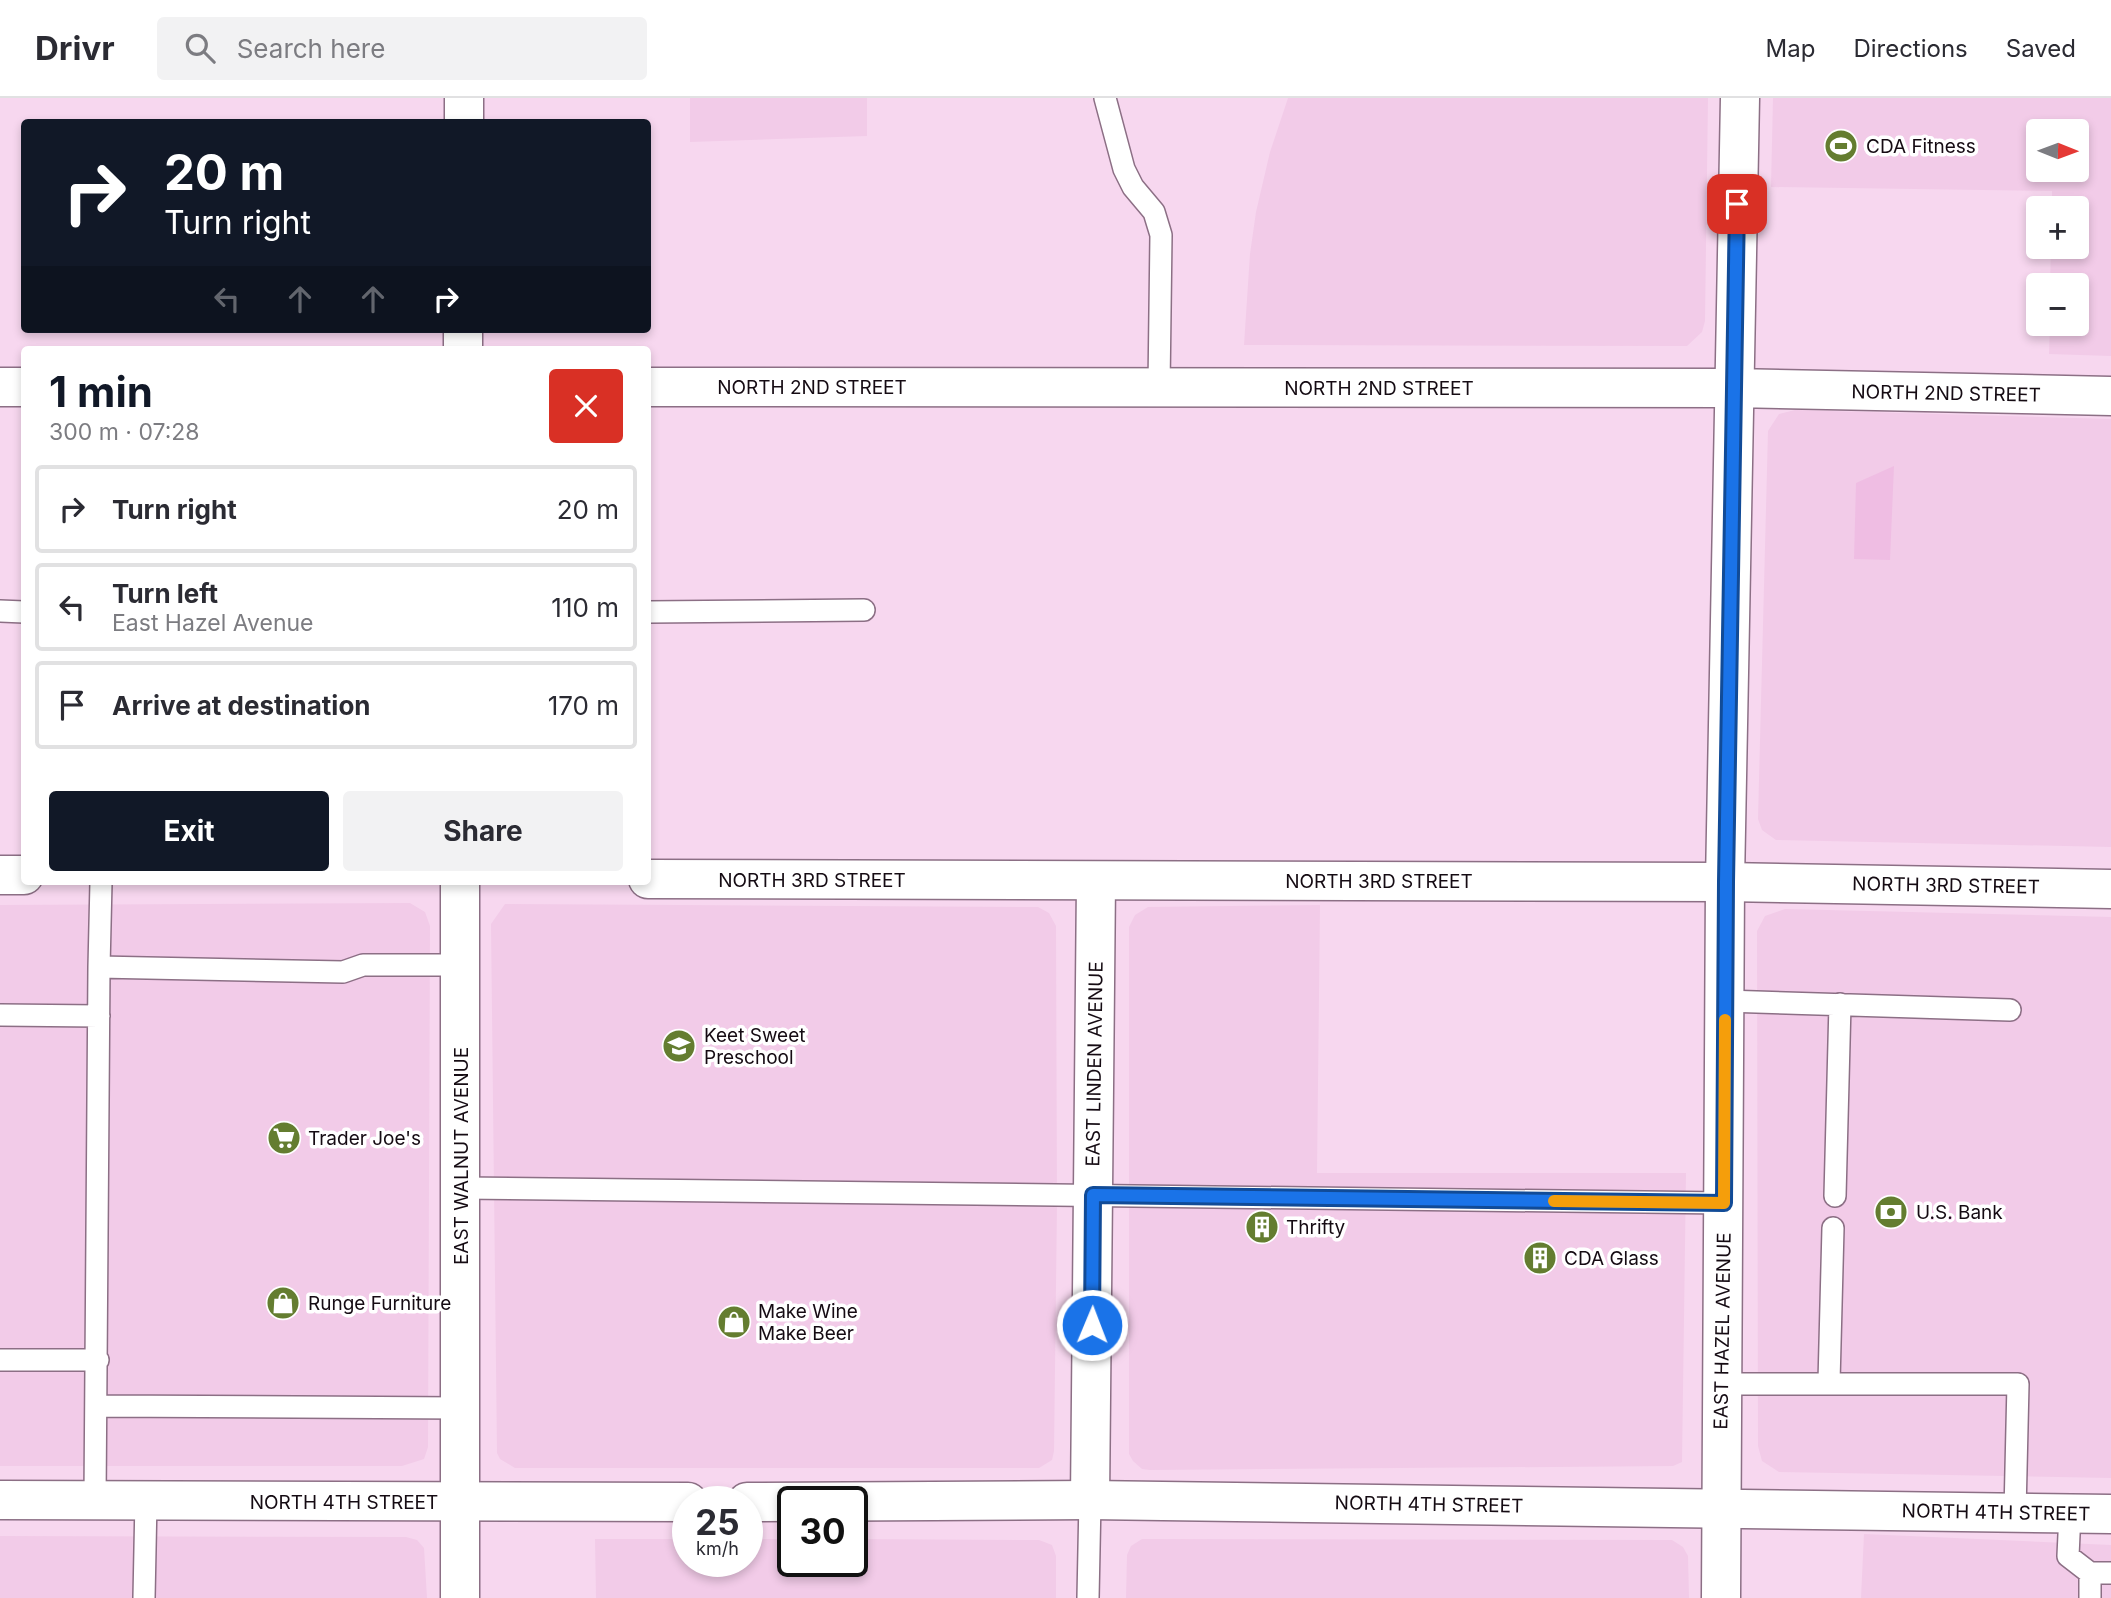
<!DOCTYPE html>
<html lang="en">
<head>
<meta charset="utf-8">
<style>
  body { margin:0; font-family:Inter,sans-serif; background:#f2f2f3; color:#2b2b33; height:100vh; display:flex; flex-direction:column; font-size:26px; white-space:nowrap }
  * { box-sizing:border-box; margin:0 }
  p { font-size:23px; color:#7c7c81 }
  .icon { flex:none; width:38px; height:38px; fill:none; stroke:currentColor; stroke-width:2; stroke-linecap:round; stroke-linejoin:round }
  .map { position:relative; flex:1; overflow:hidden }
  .panel { position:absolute; left:21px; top:248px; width:630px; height:539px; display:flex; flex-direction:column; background:#fff; border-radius:7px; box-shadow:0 4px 10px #0003 }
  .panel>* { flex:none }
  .hud { position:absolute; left:21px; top:21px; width:630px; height:214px; border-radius:7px; box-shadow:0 4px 10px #0003; background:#111827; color:#fff; overflow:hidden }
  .needle { width:46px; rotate:91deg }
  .fabs { position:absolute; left:2026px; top:21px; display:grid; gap:14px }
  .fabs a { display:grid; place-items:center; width:63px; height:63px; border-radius:7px; background:#fff; box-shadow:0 4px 10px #0003; font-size:35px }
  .speed { position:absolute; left:672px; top:1388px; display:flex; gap:14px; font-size:35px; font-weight:700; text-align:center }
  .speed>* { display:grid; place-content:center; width:91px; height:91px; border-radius:50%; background:#fff; box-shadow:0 4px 10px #0003; line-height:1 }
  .speed small { font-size:18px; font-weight:400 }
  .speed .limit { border:4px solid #111; border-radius:10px; background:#fff; color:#111 }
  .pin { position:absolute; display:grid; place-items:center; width:60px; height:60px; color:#fff; margin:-30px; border-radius:14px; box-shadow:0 4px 10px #0006 }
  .me { position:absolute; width:77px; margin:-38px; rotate:1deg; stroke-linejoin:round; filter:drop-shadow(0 0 5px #0008) }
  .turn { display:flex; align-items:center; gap:24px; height:147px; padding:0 28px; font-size:32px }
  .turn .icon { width:91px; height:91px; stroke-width:2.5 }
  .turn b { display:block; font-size:49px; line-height:60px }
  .lanes { display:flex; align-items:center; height:66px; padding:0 28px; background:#0003; justify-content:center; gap:35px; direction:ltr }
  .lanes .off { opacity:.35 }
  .round { display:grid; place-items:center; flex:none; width:74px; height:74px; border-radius:7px; background:#f2f2f3 }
  .summary { display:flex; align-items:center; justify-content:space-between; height:119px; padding:0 28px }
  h1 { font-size:42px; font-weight:700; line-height:52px; color:#111827 }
  .button { display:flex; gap:14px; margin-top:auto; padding:14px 28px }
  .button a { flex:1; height:80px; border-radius:7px; background:#111827; color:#fff; font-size:28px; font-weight:700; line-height:80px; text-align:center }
  .button a+a { background:#f2f2f3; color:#2b2b33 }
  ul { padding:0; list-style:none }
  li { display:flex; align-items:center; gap:21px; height:88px; margin:0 14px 10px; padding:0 14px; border:4px solid #e1e1e2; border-radius:7px }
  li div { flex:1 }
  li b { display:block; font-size:26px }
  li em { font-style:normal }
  header { display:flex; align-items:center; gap:42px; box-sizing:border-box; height:98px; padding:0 35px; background:#fff; border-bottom:2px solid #e1e1e2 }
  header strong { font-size:33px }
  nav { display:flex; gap:38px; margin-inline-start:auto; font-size:24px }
  .search { width:490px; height:63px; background:#f2f2f3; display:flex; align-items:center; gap:18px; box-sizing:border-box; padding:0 24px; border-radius:7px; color:#7c7c81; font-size:26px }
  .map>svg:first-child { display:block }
  .built { fill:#f2cbe8; fill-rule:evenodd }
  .green { fill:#efbde3 }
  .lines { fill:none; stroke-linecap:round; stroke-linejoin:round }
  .service-casing { stroke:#8c6f85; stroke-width:24 }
  .minor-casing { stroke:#8c6f85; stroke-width:41 }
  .secondary-casing { stroke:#8c6f85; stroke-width:41 }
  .service { stroke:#fff; stroke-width:21 }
  .minor { stroke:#fff; stroke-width:38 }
  .secondary { stroke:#fff; stroke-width:38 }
  .route-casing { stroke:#114b97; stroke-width:18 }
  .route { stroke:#1a73e8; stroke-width:12 }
  .slow { stroke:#f59e0b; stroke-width:12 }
  .labels { text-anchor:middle; stroke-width:7; stroke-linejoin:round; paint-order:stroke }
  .poi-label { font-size:19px; fill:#150b13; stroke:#fff; text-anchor:start }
  .street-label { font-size:19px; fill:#150b13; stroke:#fff }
</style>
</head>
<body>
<header>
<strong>Drivr</strong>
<div class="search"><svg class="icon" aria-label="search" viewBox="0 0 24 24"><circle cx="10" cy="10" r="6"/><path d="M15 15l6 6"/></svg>Search here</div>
<nav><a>Map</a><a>Directions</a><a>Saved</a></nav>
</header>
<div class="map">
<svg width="2111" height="1500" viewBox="0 0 2111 1500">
  <rect width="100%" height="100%" fill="#f7d7ef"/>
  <path class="built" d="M690 0H867V38L690 44Z
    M1288 0H1708L1705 223 1702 234 1687 248 1244 247 1250 156 1256 114 1270 54Z
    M1773 0H2111V258L2049 256 2050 226H2077V187H2050L2051 149H2077V110H2052V93L1771 89ZM2039 33H2077V72H2039Z
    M1795 312 2111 321V749L1776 742 1762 732 1758 721 1768 333 1779 316Z
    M410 805 425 814 430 828 428 1349 424 1361 402 1368H0V807Z
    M505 806 1038 809 1049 815 1056 828 1057 1106 1054 1353 1052 1362 1039 1370H515L500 1361 497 1355 491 826Z
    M1320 807 1317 1075H1686L1682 1364 1673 1368 1150 1372 1142 1371 1133 1363 1129 1356V829L1135 817 1148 809Z
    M1785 811 2111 819V1380L1779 1374 1762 1363 1758 1348 1757 833 1765 818Z
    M1864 1436 2111 1447V1500H1861Z
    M0 1438 406 1439 417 1442 424 1450 427 1500H0Z
    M595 1441H688V1463H747V1441H793V1463H852V1441L1039 1442 1052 1447 1056 1458V1500H596Z
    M1142 1441 1672 1442 1683 1449 1688 1458 1689 1500H1126L1127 1457 1131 1448Z"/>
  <path class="green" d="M1894 368 1890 462 1854 461 1856 385Z"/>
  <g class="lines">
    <defs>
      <path id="service" d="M1105 0 1124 71 1133 89 1154 114 1161 137 1159 289
        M0 513 24 514
        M648 514 864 512
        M99 869 101 784
        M1725 903 2010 912
        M0 917 99 918
        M462 1090 1724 1105
        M1835 1098 1840 906
        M0 1262H98
        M1829 1284 1833 1130
        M1722 1286H2018L2015 1414
        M97 1308 461 1310
        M95 1402 99 869 343 874 363 867H460
        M2070 1415 2068 1458 2090 1475
        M144 1500 146 1402
        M1088 1500 1090 1402
        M2090 1500V1475H2111"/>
      <path id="minor" d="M464 24V0
        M463 252V231
        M0 289H24
        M648 289 1733 290 2111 298
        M460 784V1500
        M1090 1402 1096 783
        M1721 1500 1725 784 1740 0"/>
      <path id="secondary" d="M0 777H24
        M648 781 1725 784 2111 791
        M0 1402 688 1404
        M747 1404 1090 1402 2111 1416"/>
    </defs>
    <use href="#service" class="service-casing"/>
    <use href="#minor" class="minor-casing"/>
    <use href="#secondary" class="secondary-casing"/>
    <use href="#service" class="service"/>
    <use href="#minor" class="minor"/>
    <use href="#secondary" class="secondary"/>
  </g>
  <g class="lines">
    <defs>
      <path id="route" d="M1092 1227 1093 1097 1724 1105 1726 784 1737 106"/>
    </defs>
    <use href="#route" class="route-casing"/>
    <use href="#route" class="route"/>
    <path class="slow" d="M1554 1103 1724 1105 1725 922"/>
  </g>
  <defs>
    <symbol id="stadium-disc" viewBox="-11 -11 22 22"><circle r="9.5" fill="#647d30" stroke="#fff"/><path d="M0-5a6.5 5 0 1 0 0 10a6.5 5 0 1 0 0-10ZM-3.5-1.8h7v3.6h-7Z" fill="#fff"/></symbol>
    <symbol id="school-disc" viewBox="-11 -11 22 22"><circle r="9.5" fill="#647d30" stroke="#fff"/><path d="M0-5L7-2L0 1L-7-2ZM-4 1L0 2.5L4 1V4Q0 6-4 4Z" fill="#fff"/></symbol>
    <symbol id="supermarket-disc" viewBox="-11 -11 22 22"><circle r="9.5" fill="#647d30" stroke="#fff"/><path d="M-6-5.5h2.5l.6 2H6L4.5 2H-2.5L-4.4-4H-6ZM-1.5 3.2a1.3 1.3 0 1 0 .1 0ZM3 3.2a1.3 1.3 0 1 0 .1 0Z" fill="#fff"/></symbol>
    <symbol id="bank-disc" viewBox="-11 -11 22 22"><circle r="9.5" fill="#647d30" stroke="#fff"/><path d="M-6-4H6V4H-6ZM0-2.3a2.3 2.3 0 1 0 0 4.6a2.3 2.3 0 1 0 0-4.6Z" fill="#fff"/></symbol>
    <symbol id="building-disc" viewBox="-11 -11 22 22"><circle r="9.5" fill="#647d30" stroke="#fff"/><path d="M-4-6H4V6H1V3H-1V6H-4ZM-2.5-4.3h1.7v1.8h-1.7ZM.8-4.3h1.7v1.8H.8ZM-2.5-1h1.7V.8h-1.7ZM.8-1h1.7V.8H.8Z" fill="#fff"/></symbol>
    <symbol id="shop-disc" viewBox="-11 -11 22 22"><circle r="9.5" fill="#647d30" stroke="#fff"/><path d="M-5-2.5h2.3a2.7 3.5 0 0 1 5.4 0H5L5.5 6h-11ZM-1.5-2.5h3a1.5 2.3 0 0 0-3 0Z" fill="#fff"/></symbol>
  </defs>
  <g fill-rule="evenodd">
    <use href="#stadium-disc" x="1822" y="29" width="38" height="38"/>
    <use href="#school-disc" x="660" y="929" width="38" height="38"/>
    <use href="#supermarket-disc" x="265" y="1021" width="38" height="38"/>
    <use href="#bank-disc" x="1872" y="1095" width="38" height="38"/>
    <use href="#building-disc" x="1243" y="1110" width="38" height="38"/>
    <use href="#building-disc" x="1521" y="1141" width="38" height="38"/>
    <use href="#shop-disc" x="264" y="1186" width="38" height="38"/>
    <use href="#shop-disc" x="715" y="1205" width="38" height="38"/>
  </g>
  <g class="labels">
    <g class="poi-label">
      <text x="1866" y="55">CDA Fitness</text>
      <text x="704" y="944">Keet Sweet<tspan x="704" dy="22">Preschool</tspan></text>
      <text x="308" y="1047">Trader Joe's</text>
      <text x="1916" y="1121">U.S. Bank</text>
      <text x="1286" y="1136">Thrifty</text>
      <text x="1564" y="1167">CDA Glass</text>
      <text x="308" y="1212">Runge Furniture</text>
      <text x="758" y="1220">Make Wine<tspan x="758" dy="22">Make Beer</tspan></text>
    </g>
    <g class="street-label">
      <text x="812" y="296">NORTH 2ND STREET</text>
      <text x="1379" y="297">NORTH 2ND STREET</text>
      <text transform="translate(1946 295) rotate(1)" y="7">NORTH 2ND STREET</text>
      <text x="812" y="789">NORTH 3RD STREET</text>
      <text x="1379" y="790">NORTH 3RD STREET</text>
      <text transform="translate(1946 787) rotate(1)" y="7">NORTH 3RD STREET</text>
      <text transform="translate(1094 966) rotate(-89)" y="7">EAST LINDEN AVENUE</text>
      <text transform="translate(461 1058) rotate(-90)" y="7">EAST WALNUT AVENUE</text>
      <text transform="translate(1722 1233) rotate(-89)" y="7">EAST HAZEL AVENUE</text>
      <text x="344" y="1411">NORTH 4TH STREET</text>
      <text transform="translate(1429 1406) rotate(1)" y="7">NORTH 4TH STREET</text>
      <text transform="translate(1996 1414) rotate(1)" y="7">NORTH 4TH STREET</text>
    </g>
  </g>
</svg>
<div class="fabs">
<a><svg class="needle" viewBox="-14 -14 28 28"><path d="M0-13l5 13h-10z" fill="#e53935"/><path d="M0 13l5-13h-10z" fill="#7c7c81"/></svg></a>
<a>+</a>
<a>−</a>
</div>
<div class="speed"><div>25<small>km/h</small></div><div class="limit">30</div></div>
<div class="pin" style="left:1737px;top:106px;background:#d93025"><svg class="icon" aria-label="arrive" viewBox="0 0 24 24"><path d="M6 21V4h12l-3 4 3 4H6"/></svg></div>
<svg class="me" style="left:1092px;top:1227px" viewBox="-20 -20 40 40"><circle r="17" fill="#1a73e8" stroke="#fff" stroke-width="3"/><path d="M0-11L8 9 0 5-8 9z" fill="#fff"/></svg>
<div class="hud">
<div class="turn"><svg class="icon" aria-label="right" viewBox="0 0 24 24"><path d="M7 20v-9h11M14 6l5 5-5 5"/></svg><div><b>20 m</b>Turn right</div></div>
<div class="lanes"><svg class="icon off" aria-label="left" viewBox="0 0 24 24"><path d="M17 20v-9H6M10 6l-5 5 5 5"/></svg><svg class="icon off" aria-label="ahead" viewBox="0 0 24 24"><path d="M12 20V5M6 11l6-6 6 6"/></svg><svg class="icon off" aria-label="ahead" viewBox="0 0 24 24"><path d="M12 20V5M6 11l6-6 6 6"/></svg><svg class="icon" aria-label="right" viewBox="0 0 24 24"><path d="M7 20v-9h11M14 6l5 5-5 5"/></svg></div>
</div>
<section class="panel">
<div class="summary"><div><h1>1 min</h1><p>300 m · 07:28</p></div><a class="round" style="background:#d93025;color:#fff"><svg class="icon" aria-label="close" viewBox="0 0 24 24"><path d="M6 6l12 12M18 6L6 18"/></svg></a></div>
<ul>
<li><svg class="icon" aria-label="right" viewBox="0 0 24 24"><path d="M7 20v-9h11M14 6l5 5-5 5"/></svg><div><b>Turn right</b></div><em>20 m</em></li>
<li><svg class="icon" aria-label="left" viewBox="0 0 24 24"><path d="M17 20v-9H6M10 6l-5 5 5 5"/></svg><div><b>Turn left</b><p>East Hazel Avenue</p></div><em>110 m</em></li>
<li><svg class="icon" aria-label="arrive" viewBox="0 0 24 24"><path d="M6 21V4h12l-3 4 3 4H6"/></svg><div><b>Arrive at destination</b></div><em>170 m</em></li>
</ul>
<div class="button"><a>Exit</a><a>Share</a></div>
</section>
</div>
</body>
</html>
